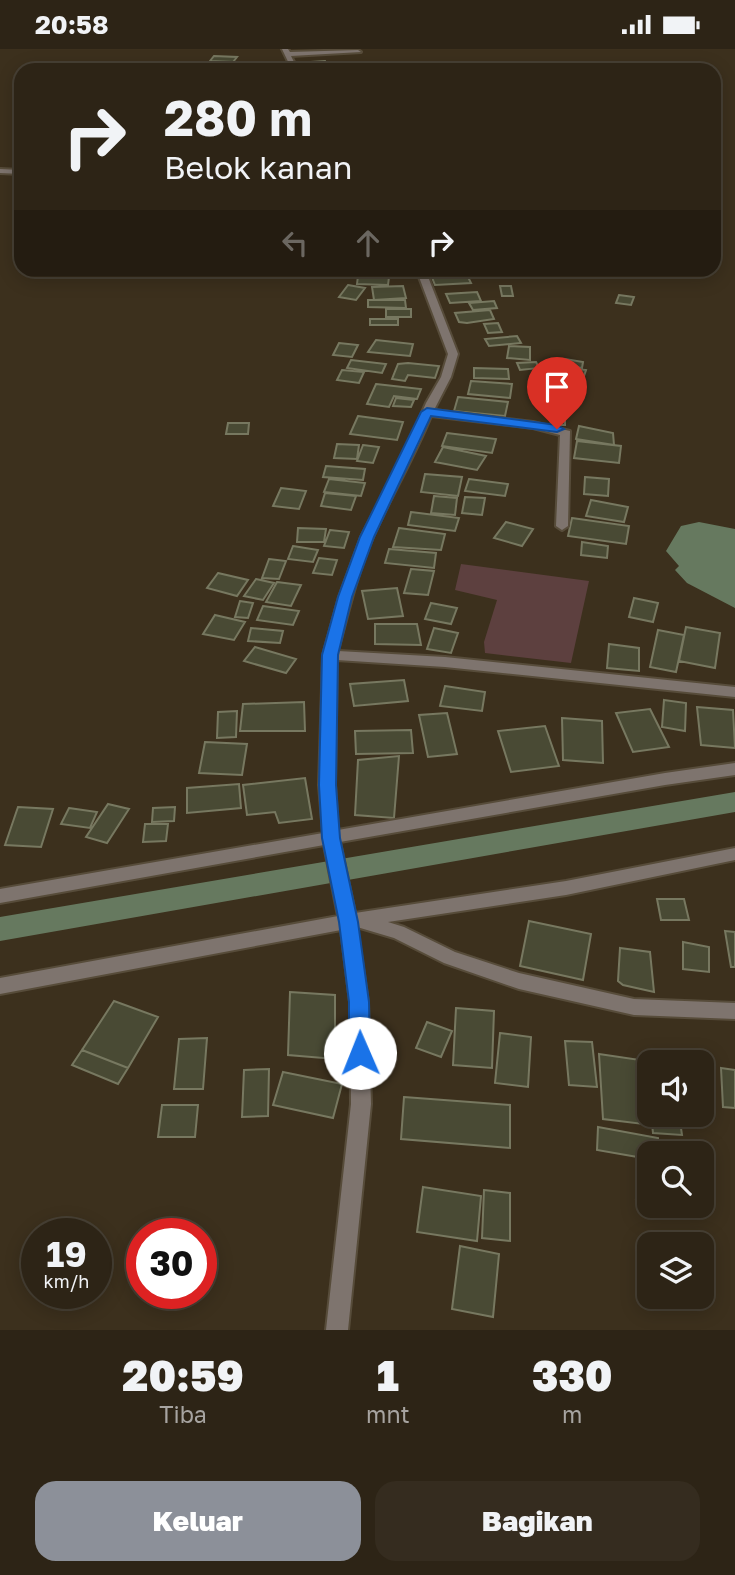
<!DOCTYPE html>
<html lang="id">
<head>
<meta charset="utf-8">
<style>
  body { margin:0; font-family:"Golos Text",sans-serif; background:#352c1f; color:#f1f3f6; height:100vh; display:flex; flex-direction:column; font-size:26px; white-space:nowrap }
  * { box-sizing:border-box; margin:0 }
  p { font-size:23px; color:#a7a4a1 }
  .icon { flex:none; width:38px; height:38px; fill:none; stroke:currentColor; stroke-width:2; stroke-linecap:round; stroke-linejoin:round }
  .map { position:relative; height:1281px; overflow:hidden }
  .side { display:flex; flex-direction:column; background:#2d2416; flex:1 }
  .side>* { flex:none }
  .guide { position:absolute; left:14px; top:14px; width:707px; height:214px; border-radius:21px; box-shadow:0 4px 18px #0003,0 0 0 2px #484135; background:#2d2416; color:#f1f3f6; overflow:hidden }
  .buttons { position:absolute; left:637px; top:1001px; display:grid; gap:14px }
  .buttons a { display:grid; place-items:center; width:77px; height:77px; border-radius:14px; background:#2d2416; box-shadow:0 4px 18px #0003,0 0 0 2px #484135; font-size:35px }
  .speed { position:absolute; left:21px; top:1169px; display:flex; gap:14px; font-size:35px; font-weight:700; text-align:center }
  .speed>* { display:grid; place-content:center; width:91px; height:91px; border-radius:50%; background:#2d2416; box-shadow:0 4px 18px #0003,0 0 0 2px #484135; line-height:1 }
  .speed small { font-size:18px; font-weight:400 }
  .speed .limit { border:10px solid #d22; background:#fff; color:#111 }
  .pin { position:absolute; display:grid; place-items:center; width:60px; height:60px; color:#fff; margin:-72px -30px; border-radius:50% 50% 50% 0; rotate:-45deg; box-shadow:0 0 7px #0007 }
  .pin .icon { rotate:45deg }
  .me { position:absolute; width:77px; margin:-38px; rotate:359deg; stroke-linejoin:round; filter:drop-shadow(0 0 5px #0008) }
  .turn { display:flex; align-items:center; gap:24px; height:147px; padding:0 35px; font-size:32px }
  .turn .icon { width:91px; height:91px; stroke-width:2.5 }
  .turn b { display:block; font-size:49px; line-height:60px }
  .lanes { display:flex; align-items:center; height:66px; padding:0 35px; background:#0003; justify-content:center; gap:35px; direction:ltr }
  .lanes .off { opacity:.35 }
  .eta { display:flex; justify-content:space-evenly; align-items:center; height:119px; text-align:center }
  .eta b { font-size:42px; font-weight:800; line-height:49px }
  .action { display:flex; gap:14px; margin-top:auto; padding:14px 35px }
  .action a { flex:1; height:80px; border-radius:21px; background:#8c9099; color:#fff; font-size:28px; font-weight:800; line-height:80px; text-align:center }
  .action a+a { background:#352c1f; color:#f1f3f6 }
  .status { display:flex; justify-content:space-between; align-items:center; height:49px; padding:0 35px; background:#2d2416; direction:ltr }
  .status svg { height:19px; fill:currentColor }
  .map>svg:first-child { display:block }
  .green { fill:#5d403f }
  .water { fill:#66795f }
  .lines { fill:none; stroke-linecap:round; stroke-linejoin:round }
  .canal { fill:#66795f; fill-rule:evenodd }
  .building { fill:#494a34; stroke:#777860; stroke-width:2 }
  .minor-casing { stroke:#574c3a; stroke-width:4 }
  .minor { fill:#7e746e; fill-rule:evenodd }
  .route { fill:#1a73e8; stroke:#114b97; stroke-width:2 }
</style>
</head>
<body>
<div class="status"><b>20:58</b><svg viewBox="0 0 49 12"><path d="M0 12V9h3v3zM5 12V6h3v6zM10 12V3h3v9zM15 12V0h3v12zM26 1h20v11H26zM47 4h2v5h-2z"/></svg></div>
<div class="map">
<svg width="735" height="1281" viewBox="0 0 735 1281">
  <rect width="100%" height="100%" fill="#3c301d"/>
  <path class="green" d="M461 515 589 532 571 614 485 604 484 593 497 551 455 541Z"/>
  <path class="water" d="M699 473 735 480V559L687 534 675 521 679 517 666 502 681 477Z"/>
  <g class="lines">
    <path class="canal" d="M735 743V763L0 892V868Z"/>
  </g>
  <path class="building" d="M214 7 237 8 233 13 210 12Z
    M325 12 327 16 298 18 297 14Z
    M466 224 471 234 435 236 431 226Z
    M358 227 389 228 388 236 357 235Z
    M348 236 365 239 356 251 339 248Z
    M403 237 406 249 374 251 372 238Z
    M500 237H511L513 247H502Z
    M477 243 481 252 450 254 446 245Z
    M619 246 634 248 631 256 616 254Z
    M368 251H405L406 259 368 258Z
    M494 252 497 259 473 261 469 254Z
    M386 260H411V268H386Z
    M490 261 494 270 467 274 459 273 455 264Z
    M370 270H398V276H370Z
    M498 274 502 283 488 284 484 275Z
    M517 287 521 294 489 297 485 290Z
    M376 291 413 295 410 307 368 303Z
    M339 294 358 296 352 308 333 306Z
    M509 297 530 298V311L507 309Z
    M565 310 583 313 582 319 563 316Z
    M351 311 386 315 382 324 347 319Z
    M536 313 539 319 520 321 517 314Z
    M408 314 439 317 435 329 408 326 405 332 392 330 398 315Z
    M560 318 586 321 583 330 557 327Z
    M474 319 508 320 509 330 474 329Z
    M342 321 364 323 359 334 337 331Z
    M544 330 572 335 566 348 538 342Z
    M471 332 512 335 510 349 468 345Z
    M376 335 421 340 417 350 394 347 389 358 367 355Z
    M458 348 508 353 505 367 454 362Z
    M396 349 414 351 411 358 393 357Z
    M550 366 565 367V376H551Z
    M358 367 403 373 397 391 350 385Z
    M228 374H249L248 385H226Z
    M579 377 613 384 614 396 576 390Z
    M447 384 496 390 492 404 442 397Z
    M577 392 621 397 619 414 574 409Z
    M337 395 359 396 357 410 334 409Z
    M363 396 379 398 373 414 357 412Z
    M443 398 486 407 477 421 435 413Z
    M326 417 365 420 363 431 323 428Z
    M425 425 462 428 458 447 421 443Z
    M585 428 609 430 608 447 584 445Z
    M329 430 365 434 361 447 324 443Z
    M469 430 508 435 505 447 465 442Z
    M281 439 306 442 299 460 273 457Z
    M325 444 356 447 351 461 321 457Z
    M434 447 457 449 455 466 431 464Z
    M465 448 485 449 482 466 462 464Z
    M591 451 628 458 624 473 586 467Z
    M411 463 459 469 455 482 408 476Z
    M572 469 629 477 626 495 568 487Z
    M506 473 533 480 522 497 494 489Z
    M298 479 326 480 324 493H297Z
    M399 479 445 485 441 501 393 498Z
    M330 481 349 483 344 499 324 497Z
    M582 493 608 497 607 509 581 506Z
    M293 497 318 501 313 513 288 510Z
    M389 500 436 504 434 519 385 514Z
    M319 509 337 511 332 526 313 524Z
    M269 510 286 512 279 530 262 529Z
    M411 520 434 522 428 546 404 544Z
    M218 524 248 531 237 547 207 539Z
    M256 530 274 534 263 551 244 547Z
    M277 533 301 536 291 557 266 553Z
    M397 539 403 567 368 570 362 542Z
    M634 549 658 554 653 573 629 568Z
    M240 552 253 554 248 569 235 568Z
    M431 554 457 559 451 575 425 570Z
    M263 557 299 562 293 576 257 571Z
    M215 566 245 573 234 591 203 585Z
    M375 575H417L421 596 375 595Z
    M686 578 720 584 715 619 679 612Z
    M251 579 283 582 280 594 248 592Z
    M434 579 458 584 451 604 427 600Z
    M658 581 684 586 676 623 650 618Z
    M609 595 639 599V622L607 619Z
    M255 598 296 610 286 624 244 612Z
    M404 631 408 652 354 657 350 635Z
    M445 637 485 643 482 662 440 657Z
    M664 651 686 654 685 682 662 678Z
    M304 653 305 682H240L243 655Z
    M697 658 733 661 735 699 701 696Z
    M650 660 669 698 633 703 616 664Z
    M237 662 236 688 217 689 218 663Z
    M447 664 457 705 428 708 419 666Z
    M562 669 602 672 603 714 563 711Z
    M545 677 559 717 511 723 498 682Z
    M411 681 413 704 356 705 355 682Z
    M205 693 247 695 242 726 199 724Z
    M399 707 394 769 355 766 358 711Z
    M305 729 312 770 279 774 275 763 247 766 243 736Z
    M239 735 241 759 187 764V739Z
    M108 755 129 760 107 794 86 788Z
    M18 758 53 760 41 798 5 796Z
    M175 758 174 772 152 773 153 759Z
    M69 759 97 763 90 779 61 775Z
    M145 775H168L166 792 143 793Z
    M657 850H684L689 871H661Z
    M529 872 591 885 583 931 520 917Z
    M725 882 735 883V918H731Z
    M683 893 709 898V923L683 920Z
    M620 899 650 903 654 943 623 936 618 932Z
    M290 943 335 946V1010L288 1006Z
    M114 952 158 968 128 1019 82 1001Z
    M456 959 494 962 492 1019 453 1016Z
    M427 973 452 982 441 1008 416 999Z
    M500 984 531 988 528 1038 495 1034Z
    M207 989 203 1040H174L179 990Z
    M565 992 592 993 597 1038 569 1036Z
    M82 1001 128 1019 118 1035 72 1016Z
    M599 1005 647 1012 643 1075 603 1070Z
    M721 1019 735 1021V1059L723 1058Z
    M269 1020 268 1067 242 1068 244 1021Z
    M283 1023 342 1035 333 1069 273 1056Z
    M404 1048 510 1056V1099L401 1090Z
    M162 1056H198L195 1088H158Z
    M651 1066H679L682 1086 653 1084Z
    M598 1078 658 1089 657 1104H649V1110L597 1101Z
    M642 1113 649 1114V1154L636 1150Z
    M423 1138 481 1147 477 1192 417 1183Z
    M484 1141 510 1144V1192L482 1189Z
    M663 1157H693L694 1166 663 1162Z
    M460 1197 499 1205 493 1268 452 1260Z"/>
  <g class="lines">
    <defs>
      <path id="minor" d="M282 0H288L290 3 358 1 361 3 291 7 298 21H292Z
        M0 120 21 121V125L0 124Z
        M416 220H425L458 305 451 328 434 361 533 373 570 382 568 477 562 481 556 477 560 386 533 379 431 367C414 409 391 447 373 488 357 525 348 564 338 602L445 608 735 638V648L445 618 337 611 335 736 338 781 665 724 735 714V726L665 736 340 793 355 864 566 832 735 799V811L566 846 388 873 404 878 455 903 519 924 634 950 735 954V970L634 966 519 940 444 914 394 889 357 878 368 953 371 1055 348 1281H326L351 1055 350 953 341 881 0 945V929L338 867 324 796 0 854V840L323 784 319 736 323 606 339 548 361 488 406 401 426 354 441 328 448 305Z"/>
    </defs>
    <use href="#minor" class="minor-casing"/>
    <use href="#minor" class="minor"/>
  </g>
  <path class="route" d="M427 359 557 376 564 380 557 383 431 367 374 488 352 548 338 606 336 736 340 789 358 873 369 953 370 1004 367 1011 360 1013 352 1011 349 1004V953L339 873 322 789 319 736 322 606 338 548 360 488 421 363Z"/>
</svg>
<div class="buttons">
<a><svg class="icon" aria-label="sound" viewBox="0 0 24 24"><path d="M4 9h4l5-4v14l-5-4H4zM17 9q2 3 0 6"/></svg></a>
<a><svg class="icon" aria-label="search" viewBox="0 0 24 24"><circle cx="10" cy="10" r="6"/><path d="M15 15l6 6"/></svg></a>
<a><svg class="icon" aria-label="layers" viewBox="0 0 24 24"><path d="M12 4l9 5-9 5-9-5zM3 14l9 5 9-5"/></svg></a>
</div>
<div class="speed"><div>19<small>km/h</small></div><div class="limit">30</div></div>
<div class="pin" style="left:557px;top:380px;background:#d93025"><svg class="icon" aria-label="arrive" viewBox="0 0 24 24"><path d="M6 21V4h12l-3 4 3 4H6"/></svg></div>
<svg class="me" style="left:360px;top:1004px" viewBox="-20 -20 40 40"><circle r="19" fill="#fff"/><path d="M0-13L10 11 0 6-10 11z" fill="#1a73e8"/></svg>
<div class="guide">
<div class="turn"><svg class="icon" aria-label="right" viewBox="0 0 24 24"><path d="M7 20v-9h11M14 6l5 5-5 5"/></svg><div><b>280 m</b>Belok kanan</div></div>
<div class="lanes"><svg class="icon off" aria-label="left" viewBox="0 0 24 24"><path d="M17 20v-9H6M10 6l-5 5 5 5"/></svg><svg class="icon off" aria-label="ahead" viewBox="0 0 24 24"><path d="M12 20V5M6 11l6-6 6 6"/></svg><svg class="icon" aria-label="right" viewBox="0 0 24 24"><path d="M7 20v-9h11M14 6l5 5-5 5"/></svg></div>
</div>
</div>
<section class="side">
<div class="eta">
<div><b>20:59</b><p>Tiba</p></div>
<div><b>1</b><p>mnt</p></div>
<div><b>330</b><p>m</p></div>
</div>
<div class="action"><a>Keluar</a><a>Bagikan</a></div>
</section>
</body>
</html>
